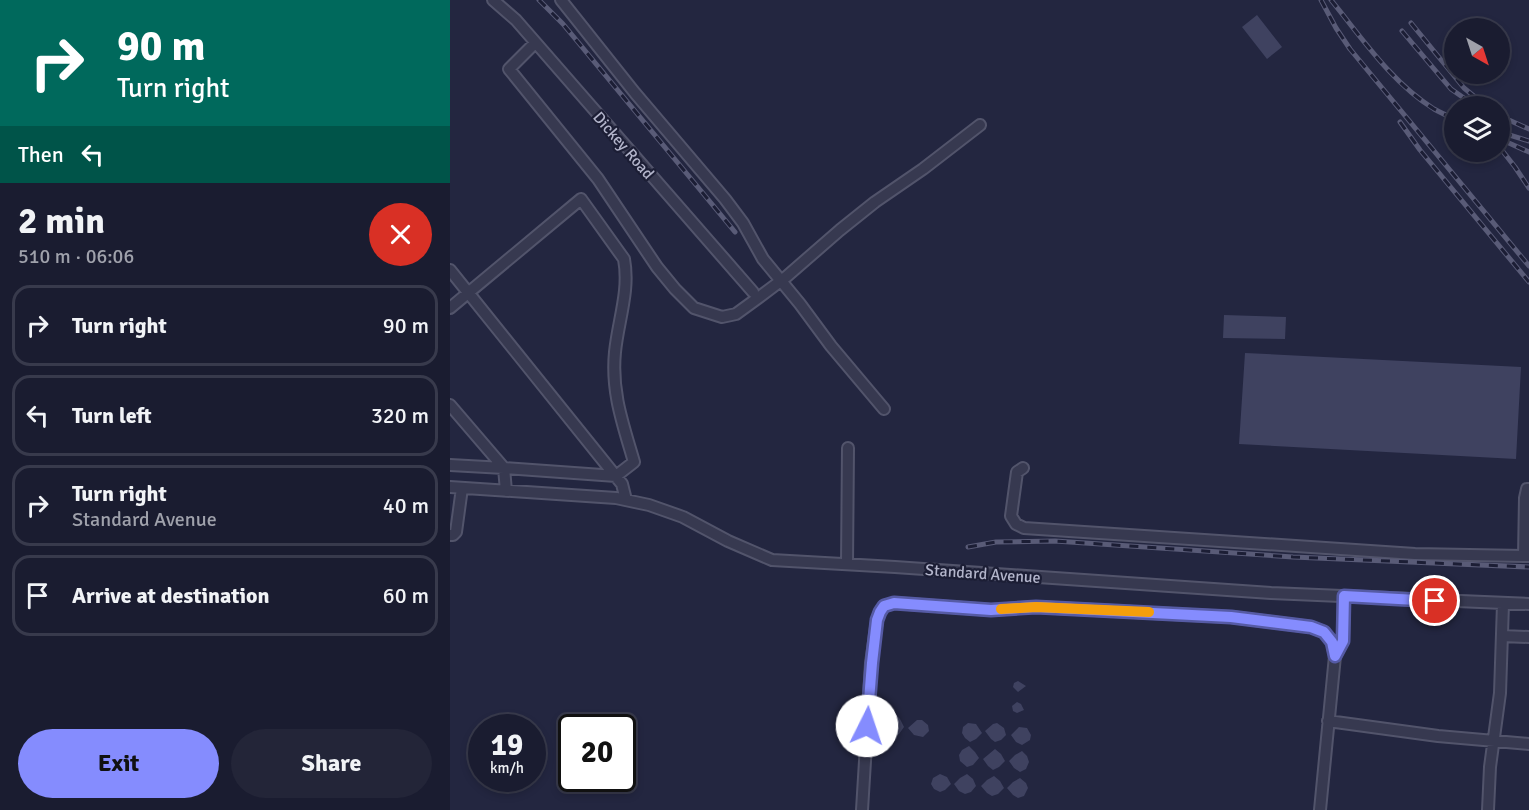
<!DOCTYPE html>
<html lang="en">
<head>
<meta charset="utf-8">
<style>
  body { margin:0; font-family:Signika,sans-serif; background:#232538; color:#f1f3f6; height:100vh; display:flex; flex-direction:column; font-size:22px; white-space:nowrap }
  * { box-sizing:border-box; margin:0 }
  p { font-size:20px; color:#9fa1ab }
  .icon { flex:none; width:33px; height:33px; fill:none; stroke:currentColor; stroke-width:2; stroke-linecap:round; stroke-linejoin:round }
  .map { position:relative; flex:1; overflow:hidden }
  .sheet { display:flex; flex-direction:column; background:#1a1c30; width:450px }
  .sheet>* { flex:none }
  .guide { background:#00695c; color:#fff; overflow:hidden }
  .needle { width:39px; rotate:141deg }
  .fabs { position:absolute; left:994px; top:18px; display:grid; gap:12px }
  .fabs a { display:grid; place-items:center; width:66px; height:66px; border-radius:50%; background:#1a1c30; box-shadow:0 3px 9px #0003,0 0 0 2px #383a4c; font-size:30px }
  .speed { position:absolute; left:18px; top:714px; display:flex; gap:12px; font-size:30px; font-weight:700; text-align:center }
  .speed>* { display:grid; place-content:center; width:78px; height:78px; border-radius:50%; background:#1a1c30; box-shadow:0 3px 9px #0003,0 0 0 2px #383a4c; line-height:1 }
  .speed small { font-size:15px; font-weight:400 }
  .speed .limit { border:3px solid #111; border-radius:9px; background:#fff; color:#111 }
  .pin { position:absolute; display:grid; place-items:center; width:51px; height:51px; color:#fff; margin:-26px; border:3px solid #fff; border-radius:50%; box-shadow:0 2px 6px #0007 }
  .me { position:absolute; width:66px; margin:-33px; rotate:4deg; stroke-linejoin:round; filter:drop-shadow(0 0 4px #0008) }
  .turn { display:flex; align-items:center; gap:21px; height:126px; padding:0 18px; font-size:27px }
  .turn .icon { width:78px; height:78px; stroke-width:2.5 }
  .turn b { display:block; font-size:42px; line-height:51px }
  .then { display:flex; align-items:center; height:57px; padding:0 18px; background:#0003; gap:12px; font-size:22px }
  .round { display:grid; place-items:center; flex:none; width:63px; height:63px; border-radius:32px; background:#232538 }
  .overview { display:flex; align-items:center; justify-content:space-between; height:102px; padding:0 18px }
  h1 { font-size:36px; font-weight:700; line-height:45px }
  .primary-button { display:flex; gap:12px; margin-top:auto; padding:12px 18px }
  .primary-button a { flex:1; height:69px; border-radius:36px; background:#858cfe; color:#111; font-size:24px; font-weight:700; line-height:69px; text-align:center }
  .primary-button a+a { background:#232538; color:#f1f3f6 }
  ul { padding:0; list-style:none }
  li { display:flex; align-items:center; gap:18px; height:81px; margin:0 12px 9px; padding:0 6px; border:3px solid #383a4c; border-radius:18px }
  li div { flex:1 }
  li b { display:block; font-size:22px }
  li em { font-style:normal }
  main { display:flex; flex:1; min-height:0 }
  .map>svg:first-child { display:block }
  .building { fill:#3f4260 }
  .lines { fill:none; stroke-linecap:round; stroke-linejoin:round }
  .minor-casing { stroke:#52546b; stroke-width:14 }
  .minor { stroke:#373950; stroke-width:10 }
  .rail-casing { stroke:#595b77; stroke-width:5 }
  .rail { stroke:#1c1e35; stroke-width:3; stroke-dasharray:9; stroke-linecap:butt }
  .route-casing { stroke:#565ba5; stroke-width:15 }
  .route { stroke:#858cfe; stroke-width:10 }
  .slow { stroke:#f59e0b; stroke-width:10 }
  .labels { text-anchor:middle; stroke-width:4.5; stroke-linejoin:round; paint-order:stroke }
  .street-label { font-size:16px; fill:#b3b5cb; stroke:#1c1e35 }
</style>
</head>
<body>
<main>
<section class="sheet">
<div class="guide">
<div class="turn"><svg class="icon" aria-label="right" viewBox="0 0 24 24"><path d="M7 20v-9h11M14 6l5 5-5 5"/></svg><div><b>90 m</b>Turn right</div></div>
<div class="then">Then<svg class="icon" aria-label="left" viewBox="0 0 24 24"><path d="M17 20v-9H6M10 6l-5 5 5 5"/></svg></div>
</div>
<div class="overview"><div><h1>2 min</h1><p>510 m · 06:06</p></div><a class="round" style="background:#d93025;color:#fff"><svg class="icon" aria-label="close" viewBox="0 0 24 24"><path d="M6 6l12 12M18 6L6 18"/></svg></a></div>
<ul>
<li><svg class="icon" aria-label="right" viewBox="0 0 24 24"><path d="M7 20v-9h11M14 6l5 5-5 5"/></svg><div><b>Turn right</b></div><em>90 m</em></li>
<li><svg class="icon" aria-label="left" viewBox="0 0 24 24"><path d="M17 20v-9H6M10 6l-5 5 5 5"/></svg><div><b>Turn left</b></div><em>320 m</em></li>
<li><svg class="icon" aria-label="right" viewBox="0 0 24 24"><path d="M7 20v-9h11M14 6l5 5-5 5"/></svg><div><b>Turn right</b><p>Standard Avenue</p></div><em>40 m</em></li>
<li><svg class="icon" aria-label="arrive" viewBox="0 0 24 24"><path d="M6 21V4h12l-3 4 3 4H6"/></svg><div><b>Arrive at destination</b></div><em>60 m</em></li>
</ul>
<div class="primary-button"><a>Exit</a><a>Share</a></div>
</section>
<div class="map">
<svg width="1079" height="810" viewBox="0 0 1079 810">
  <rect width="100%" height="100%" fill="#232640"/>
  <path class="building" d="M807 15 832 47 817 59 792 27Z
    M774 315 836 317 835 339 773 338Z
    M795 353 1071 367 1066 459 789 444Z
    M568 681 576 686 568 692 563 687 564 683Z
    M567 702 571 704 574 710 567 713 563 711 562 706Z
    M440 715H446L450 719 454 727 449 734 443 737 436 735 431 729 430 726 433 719Z
    M467 720H472L478 725 479 731 473 737 464 735 458 728Z
    M518 723 526 724 532 733 526 739 520 742 515 738 512 733 513 727Z
    M547 723 554 728 556 735 551 740 545 742 541 739 535 731 543 724Z
    M569 727 577 728 581 735 580 740 572 745 566 742 561 735Z
    M519 746 525 752 529 758 523 765 517 767 510 761 509 755 512 750Z
    M545 749 551 754 555 761 549 767 543 770 538 766 533 759Z
    M572 751 577 756 579 762 576 769 570 772 564 768 559 761 565 755Z
    M490 774 497 777 501 784 495 790 490 792 484 789 481 784 483 778Z
    M517 774 523 779 526 786 521 792 515 794 509 791 504 784 510 778Z
    M544 776 550 781 554 788 548 794 542 796 537 793 531 786 537 780Z
    M570 778 576 783 578 788 574 796 568 798 563 795 557 788 563 782Z"/>
  <g class="lines">
    <defs>
      <path id="minor" d="M43 0 66 20 303 292
        M111 0 185 93 275 199 293 223 313 259 350 304 381 346 434 409
        M85 43 59 69 148 179 207 267 225 289 244 308 272 317 286 314 308 298 336 277 390 230 425 202 473 169 530 125
        M0 270 172 484 176 500
        M0 308 131 199 174 259C180 291 168 321 165 352 161 392 173 424 184 462L166 476 54 468 0 405
        M0 465 54 468 56 491
        M573 468 567 472 561 516 566 524 574 528 965 554 1074 556
        M0 487 166 498 199 505 233 517 278 541 322 560 445 567 821 593 1079 604
        M1079 489H1077L1075 498 1074 556H1079
        M0 535H3L6 532 12 488
        M397 564 398 448
        M1052 636 1079 637
        M885 656 893 641 894 596
        M878 721 988 736 1079 744
        M412 810 421 663 427 620 430 612 434 606 444 603 541 610 586 607 781 617 861 627 874 632 882 642 885 656 870 810
        M1038 810 1040 767 1050 693 1053 604"/>
    </defs>
    <use href="#minor" class="minor-casing"/>
    <use href="#minor" class="minor"/>
    <defs>
      <path id="rail" d="M89 0 113 24 285 232
        M871 0 886 28 900 49 1079 266
        M881 0C912 38 941 82 984 109 991 113 998 116 1005 119
        M961 23 1014 88 1036 106
        M952 31 1001 89 1021 103
        M1050 116 1079 129
        M950 122 970 150 1079 282
        M1053 133 1079 141
        M1050 139 1079 152
        M1051 149 1065 167 1079 188
        M518 547 546 542 605 541 843 557 1079 567"/>
    </defs>
    <use href="#rail" class="rail-casing"/>
    <use href="#rail" class="rail"/>
  </g>
  <g class="lines">
    <defs>
      <path id="route" d="M417 726 422 663 427 620 430 612 434 606 444 603 541 610 586 607 781 617 861 627 874 632 882 642 885 656 893 641 894 596 985 601"/>
    </defs>
    <use href="#route" class="route-casing"/>
    <use href="#route" class="route"/>
    <path class="slow" d="M551 609 586 607 699 612"/>
  </g>
  <g class="labels">
    <g class="street-label">
      <text transform="translate(174 145) rotate(49)" y="6">Dickey Road</text>
      <text transform="translate(533 573) rotate(4)" y="6">Standard Avenue</text>
    </g>
  </g>
</svg>
<div class="fabs">
<a><svg class="needle" viewBox="-14 -14 28 28"><path d="M0-13l5 13h-10z" fill="#e53935"/><path d="M0 13l5-13h-10z" fill="#9fa1ab"/></svg></a>
<a><svg class="icon" aria-label="layers" viewBox="0 0 24 24"><path d="M12 4l9 5-9 5-9-5zM3 14l9 5 9-5"/></svg></a>
</div>
<div class="speed"><div>19<small>km/h</small></div><div class="limit">20</div></div>
<div class="pin" style="left:985px;top:601px;background:#d93025"><svg class="icon" aria-label="arrive" viewBox="0 0 24 24"><path d="M6 21V4h12l-3 4 3 4H6"/></svg></div>
<svg class="me" style="left:417px;top:726px" viewBox="-20 -20 40 40"><circle r="19" fill="#fff"/><path d="M0-13L10 11 0 6-10 11z" fill="#858cfe"/></svg>
</div>
</main>
</body>
</html>
